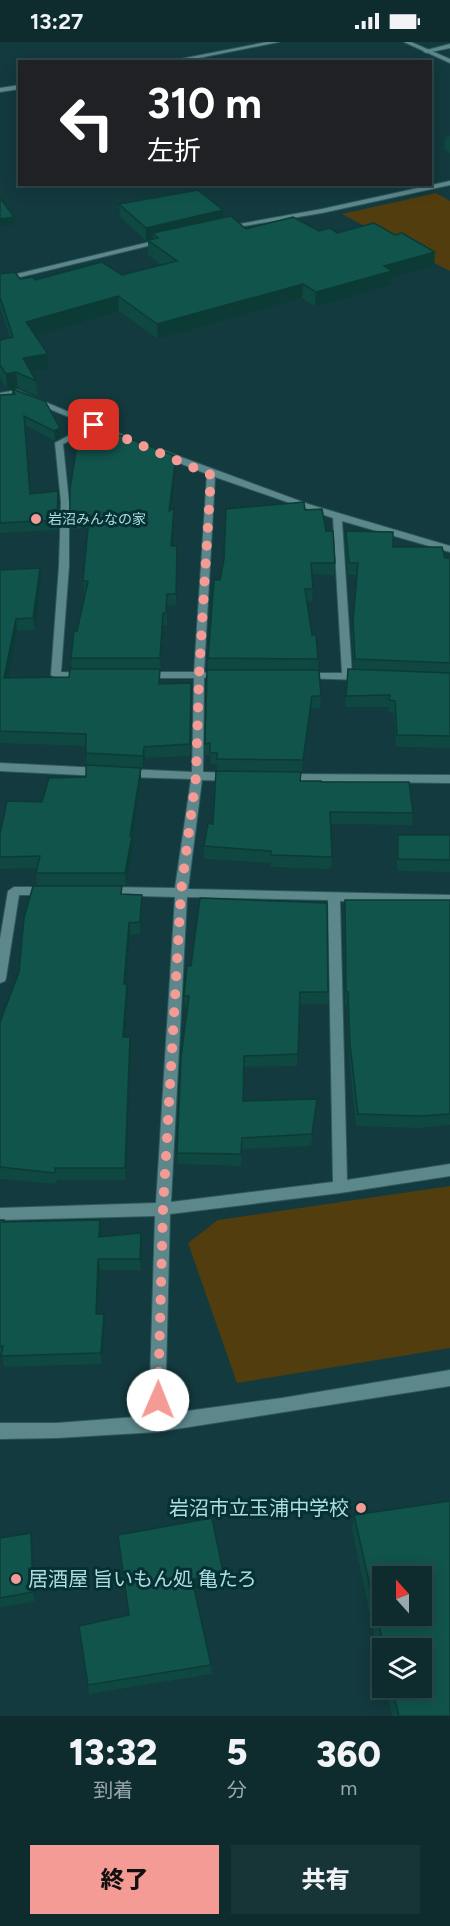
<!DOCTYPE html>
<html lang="ja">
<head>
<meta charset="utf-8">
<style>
  body { margin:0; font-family:Figtree,"Noto Sans JP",sans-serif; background:#173436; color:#f1f3f6; height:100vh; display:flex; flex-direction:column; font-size:22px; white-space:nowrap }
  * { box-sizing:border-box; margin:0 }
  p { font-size:20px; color:#9ba7aa }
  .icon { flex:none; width:33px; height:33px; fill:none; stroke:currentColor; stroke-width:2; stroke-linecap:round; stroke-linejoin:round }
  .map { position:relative; height:1674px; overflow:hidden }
  .side { display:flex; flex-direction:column; background:#0e2c2e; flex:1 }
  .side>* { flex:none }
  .banner { position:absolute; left:18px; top:18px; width:414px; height:126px; border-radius:0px; box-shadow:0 3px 15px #0003,0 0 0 2px #2e484a; background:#202124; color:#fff; overflow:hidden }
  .needle { width:39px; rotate:339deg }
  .controls { position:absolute; left:372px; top:1524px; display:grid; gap:12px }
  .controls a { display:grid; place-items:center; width:60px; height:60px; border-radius:0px; background:#0e2c2e; box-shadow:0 3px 15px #0003,0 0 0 2px #2e484a; font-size:30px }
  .pin { position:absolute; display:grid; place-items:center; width:51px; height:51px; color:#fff; margin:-26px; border-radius:12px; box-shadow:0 3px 9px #0006 }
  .me { position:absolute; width:66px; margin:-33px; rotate:1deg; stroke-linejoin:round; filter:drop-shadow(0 0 4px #0008) }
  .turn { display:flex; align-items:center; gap:21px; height:126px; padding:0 30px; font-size:27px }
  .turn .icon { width:78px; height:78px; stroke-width:2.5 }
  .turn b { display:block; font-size:42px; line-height:51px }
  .eta { display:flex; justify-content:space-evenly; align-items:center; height:102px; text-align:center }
  .eta b { font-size:36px; font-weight:800; line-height:42px }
  .action { display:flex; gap:12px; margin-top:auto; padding:12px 30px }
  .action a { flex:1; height:69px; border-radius:0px; background:#f59b96; color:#111; font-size:24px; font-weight:800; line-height:69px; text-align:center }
  .action a+a { background:#173436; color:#f1f3f6 }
  .status { display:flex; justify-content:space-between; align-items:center; height:42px; padding:0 30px; background:#0e2c2e; direction:ltr }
  .status svg { height:16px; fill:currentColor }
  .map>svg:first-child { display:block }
  .green { fill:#523d0e }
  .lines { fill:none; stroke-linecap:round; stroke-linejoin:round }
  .minor-casing { stroke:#2e585c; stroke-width:2 }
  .tertiary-casing { stroke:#2e585c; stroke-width:2 }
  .minor { fill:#5c888c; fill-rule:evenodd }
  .tertiary { fill:#5c888c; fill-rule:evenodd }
  .wall { fill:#0f4841; fill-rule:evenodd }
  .shaded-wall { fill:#0c3b35 }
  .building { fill:#11544c; stroke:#0c3b35; stroke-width:1.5; fill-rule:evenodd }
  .route { stroke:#f59b96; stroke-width:10; stroke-dasharray:0 18 }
  .poi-dot { fill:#f59b96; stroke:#073033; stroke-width:2 }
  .labels { text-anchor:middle; stroke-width:6; stroke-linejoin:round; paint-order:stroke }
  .far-poi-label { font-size:14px; fill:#aadee3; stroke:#073033; text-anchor:start }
  .near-poi-label { font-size:20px; fill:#aadee3; stroke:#073033; text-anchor:end }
</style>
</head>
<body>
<div class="status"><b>13:27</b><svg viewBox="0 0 49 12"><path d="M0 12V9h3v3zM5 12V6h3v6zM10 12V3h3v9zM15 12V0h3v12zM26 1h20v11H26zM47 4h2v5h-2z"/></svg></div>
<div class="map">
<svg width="450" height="1674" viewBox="0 0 450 1674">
  <rect width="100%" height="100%" fill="#133a3e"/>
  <path class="green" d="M436 151 450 159V229L342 172Z
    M450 1144V1306L237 1341 188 1201 218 1178Z"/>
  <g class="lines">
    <defs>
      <path id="minor" d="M267 0H279L179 20H165Z
        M450 2V6L426 11 423 9Z
        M20 43V47L0 50V46Z
        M450 139V143L322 171 226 187 223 185 322 167Z
        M162 197 164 198V200L0 240V236Z
        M17 348 123 393 116 395 95 386 63 402 69 460V524L61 630 87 631 88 633 87 635 83 636H56L51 633 59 524 61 460 55 401 88 383 16 353 0 355V351Z
        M162 408 308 462 450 504V510L342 479 352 632H362L367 635 362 638 300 636 299 634 304 631H342L333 476 215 435 204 630 211 633 204 636 203 730 230 731 236 735 230 739 202 738 188 847 450 853V861L340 859 347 1138 450 1122V1134L340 1151 170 1172 165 1372 282 1356 450 1328V1344L157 1390 57 1396 0 1397V1381H57L149 1374 155 1174 0 1178V1166L156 1161 175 855 107 853 101 849 107 845 175 846 191 737 127 735 121 731 127 727 192 730 194 636H145L140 633 145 630H194L207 432 159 413V409ZM187 855 328 858 333 1140 171 1160Z
        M0 721 101 726 107 730 101 734 0 729Z
        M286 732 450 733V741L282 739 280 736Z
        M14 845H47L53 849 47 853H19L6 936 5 939 0 941V897L8 849Z"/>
      <path id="tertiary" d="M404 0H411L450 17V21Z"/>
    </defs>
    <use href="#minor" class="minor-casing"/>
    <use href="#tertiary" class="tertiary-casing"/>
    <use href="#minor" class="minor"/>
    <use href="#tertiary" class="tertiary"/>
  </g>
  <path class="wall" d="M450 94V111L444 108 445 95Z
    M119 162 223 168V176L246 187 337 191 434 224 392 236 391 243 315 265 302 256 158 297 119 269 35 293 48 312 49 327 31 330 36 339 38 354 18 346 12 347 60 386 61 395 55 399 25 383 30 452 58 449 59 459 58 488 0 491V353L12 352V347H7L0 336V298L10 296 0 265V232L20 237 35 238 122 233 162 223 148 213V198L146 199 120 175Z
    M176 425 171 468 174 466 173 504H177L176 564 167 563V583H163L161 628H160V642L191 641 190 714 145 716 143 726H141V738L132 795 133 806 126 843H37L36 831 37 826 0 827V792L42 760 86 735 87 723 86 704 0 701V528L41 538 35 588 17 589 8 636 69 635 72 627 71 616 86 550H84L83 539 88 486 71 487 70 476Z
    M305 468 326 489 335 521 334 533 311 532 313 547 312 559H307L312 593 318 617V628L321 654 320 666H311L302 730 217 729V722H211L210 713H205V702L208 616 220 538Z
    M346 489 393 505 445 516H450V706L396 705 394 671 388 670 389 665H345L348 627 354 628 352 592 357 533H348L346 501Z
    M301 730V739L321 740 413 771 412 783 331 782 332 815 331 827 270 825 271 821 204 817V804L213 782Z
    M398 793H450V830L397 829V805Z
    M123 852 142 865 140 892H130L126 942 128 953 125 995H130L131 1007 126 1138H57L56 1142 0 1137V980Z
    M345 858H450V1083L418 1086 356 1084 349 1014 347 962H345L344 870Z
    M328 950V962H300L297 1024 244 1025 243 1059 317 1057 311 1104 242 1107 241 1124 178 1122 177 1111 187 966H185L184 954Z
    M0 1178 4 1180 100 1178 101 1195 142 1202 141 1228H100L98 1272 105 1282 102 1322 4 1325 2 1315H0Z
    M450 1459V1674H392L386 1646H422V1606H382V1629L352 1488 354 1473ZM382 1534H422V1574H382Z
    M118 1493 223 1540 194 1546 211 1623 212 1632 89 1652 88 1643 129 1573Z
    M0 1496 33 1501 35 1559 0 1566Z"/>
  <path class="shaded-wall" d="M223 168V181L153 191V197L146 199V186Z
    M14 175 15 182 0 184V177Z
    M435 210 434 224 392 236 391 243 315 265 316 250 384 224Z
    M303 242 302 256 158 297 157 282Z
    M118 254 119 269 28 296 26 280Z
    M48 312 49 327 25 331 23 316Z
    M16 330 18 346 7 347 6 332Z
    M60 386 61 395 55 399 54 389Z
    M176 414V425L170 480 169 469Z
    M58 449 59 459 58 488 57 478Z
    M174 466V477L172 516 171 504Z
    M177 504 178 516 176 564V552Z
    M40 526 41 538 35 588 33 576Z
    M163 571V583L161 628 160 616Z
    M16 577 17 589 6 648 4 636Z
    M312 654 311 666 302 730 303 718Z
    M144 705 145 716 143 726V714Z
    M141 726V738L132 795 133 806 126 843 125 831 130 794Z
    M142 853V865L140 892V880Z
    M129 881 130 892 125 953 124 942Z
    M127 942 128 953 124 1007 123 995Z
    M130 995 131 1007 126 1138 125 1126Z
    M100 1178 101 1189V1206L99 1195Z
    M141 1191 142 1202 141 1228 140 1217Z
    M98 1217 100 1228 97 1283 96 1272Z
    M104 1272 105 1282 102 1322 101 1311Z
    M31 1491 33 1501 35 1559 33 1550Z
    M223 1530V1540L193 1547 192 1537Z"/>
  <path class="building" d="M198 148 223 168 146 186 119 162Z
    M0 156 14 175 0 177Z
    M231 174 246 187 293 175 319 189 330 186 337 191 374 181 395 193 402 191 435 210 384 224 392 229 316 250 303 242 157 282 118 254 26 280 48 312 23 316 36 339 16 330 6 332 0 323V298L13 295 0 255V232L15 230 20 237 33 235 35 238 102 220 122 233 177 219 148 198 158 196 153 191Z
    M12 347 45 359 60 386 54 389 24 374 30 452 58 449 57 478 0 481V353L15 352Z
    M95 384 176 414 169 469 174 466 171 504H177L176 552H167L166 571H163L160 616H71L74 589H77L88 539H83L89 475 70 476V447L79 391Z
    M304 460 305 468 322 467 326 489H333L335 521H311L313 547H305L312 593H316L318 617 208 616 214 538H220L224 517 226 467Z
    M346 489 393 490V505H442L445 516H450V621L355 617 353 580 358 521H349Z
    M40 526 33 576 16 577 4 636 69 635 70 627H160L159 642 191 641 190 702 144 705 143 714 86 711V692L0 689V528Z
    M348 627 450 631V694L397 693 395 659 389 658 390 653 346 654Z
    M207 628H319L321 654H312L303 718 217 717V711H210V701L205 702Z
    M86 723 141 726 130 794H132L125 831H36L40 814 0 815V792L7 759 42 760 49 736 86 735Z
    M216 729 301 730 300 739H321V740H409L413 771 330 770 332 815 271 813V809L204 804 208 781 213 782Z
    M398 793H450V818L398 817Z
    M33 844H122L121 852 142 853 140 880 129 881 124 942H127L123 995H130L125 1126H55V1131L0 1125V980L19 930 24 876Z
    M200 856 327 861 328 950H300L298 1012 244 1014 243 1059 317 1057 312 1092 242 1096 241 1112 177 1111 181 1015 189 954H184L187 924H191Z
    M345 858H450V1072L420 1074 358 1072 350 1002 348 950H346Z
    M0 1178H4L3 1180 100 1178 99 1195 141 1191 140 1217H98L96 1272H104L101 1311 1 1314 3 1304 0 1305Z
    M450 1459V1674H399L392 1646H422V1606H384L354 1473ZM382 1534H422V1574H382Z
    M212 1476 223 1530 192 1537 211 1623 88 1643 79 1584 129 1573 118 1493Z
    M31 1491 33 1550 0 1556V1496Z"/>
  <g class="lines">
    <path class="route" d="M94 383 211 433 199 633 196 735 181 850 163 1167 158 1358"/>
  </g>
  <g class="poi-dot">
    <circle cx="36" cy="477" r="6"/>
    <circle cx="361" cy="1466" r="6"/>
    <circle cx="16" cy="1537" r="6"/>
  </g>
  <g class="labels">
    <g class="far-poi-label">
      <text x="48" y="482">岩沼みんなの家</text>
    </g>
    <g class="near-poi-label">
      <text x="349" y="1473">岩沼市立玉浦中学校</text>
      <text x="28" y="1544" text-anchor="start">居酒屋 旨いもん処 亀たろ</text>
    </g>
  </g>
</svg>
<div class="controls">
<a><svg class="needle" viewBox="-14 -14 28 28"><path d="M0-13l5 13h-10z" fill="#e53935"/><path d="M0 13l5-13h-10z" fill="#9ba7aa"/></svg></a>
<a><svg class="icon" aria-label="layers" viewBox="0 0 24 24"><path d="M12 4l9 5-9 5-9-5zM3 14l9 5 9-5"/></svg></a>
</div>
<div class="pin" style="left:94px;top:383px;background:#d93025"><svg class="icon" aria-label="arrive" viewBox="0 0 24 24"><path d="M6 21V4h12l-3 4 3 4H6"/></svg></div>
<svg class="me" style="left:158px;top:1358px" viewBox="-20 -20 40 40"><circle r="19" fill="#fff"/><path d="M0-13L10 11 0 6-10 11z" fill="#f59b96"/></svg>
<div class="banner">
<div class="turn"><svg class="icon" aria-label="left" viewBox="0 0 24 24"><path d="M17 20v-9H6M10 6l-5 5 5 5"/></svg><div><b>310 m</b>左折</div></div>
</div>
</div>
<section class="side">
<div class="eta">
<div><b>13:32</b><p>到着</p></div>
<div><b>5</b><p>分</p></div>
<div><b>360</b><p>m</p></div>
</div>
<div class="action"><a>終了</a><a>共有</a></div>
</section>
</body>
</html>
